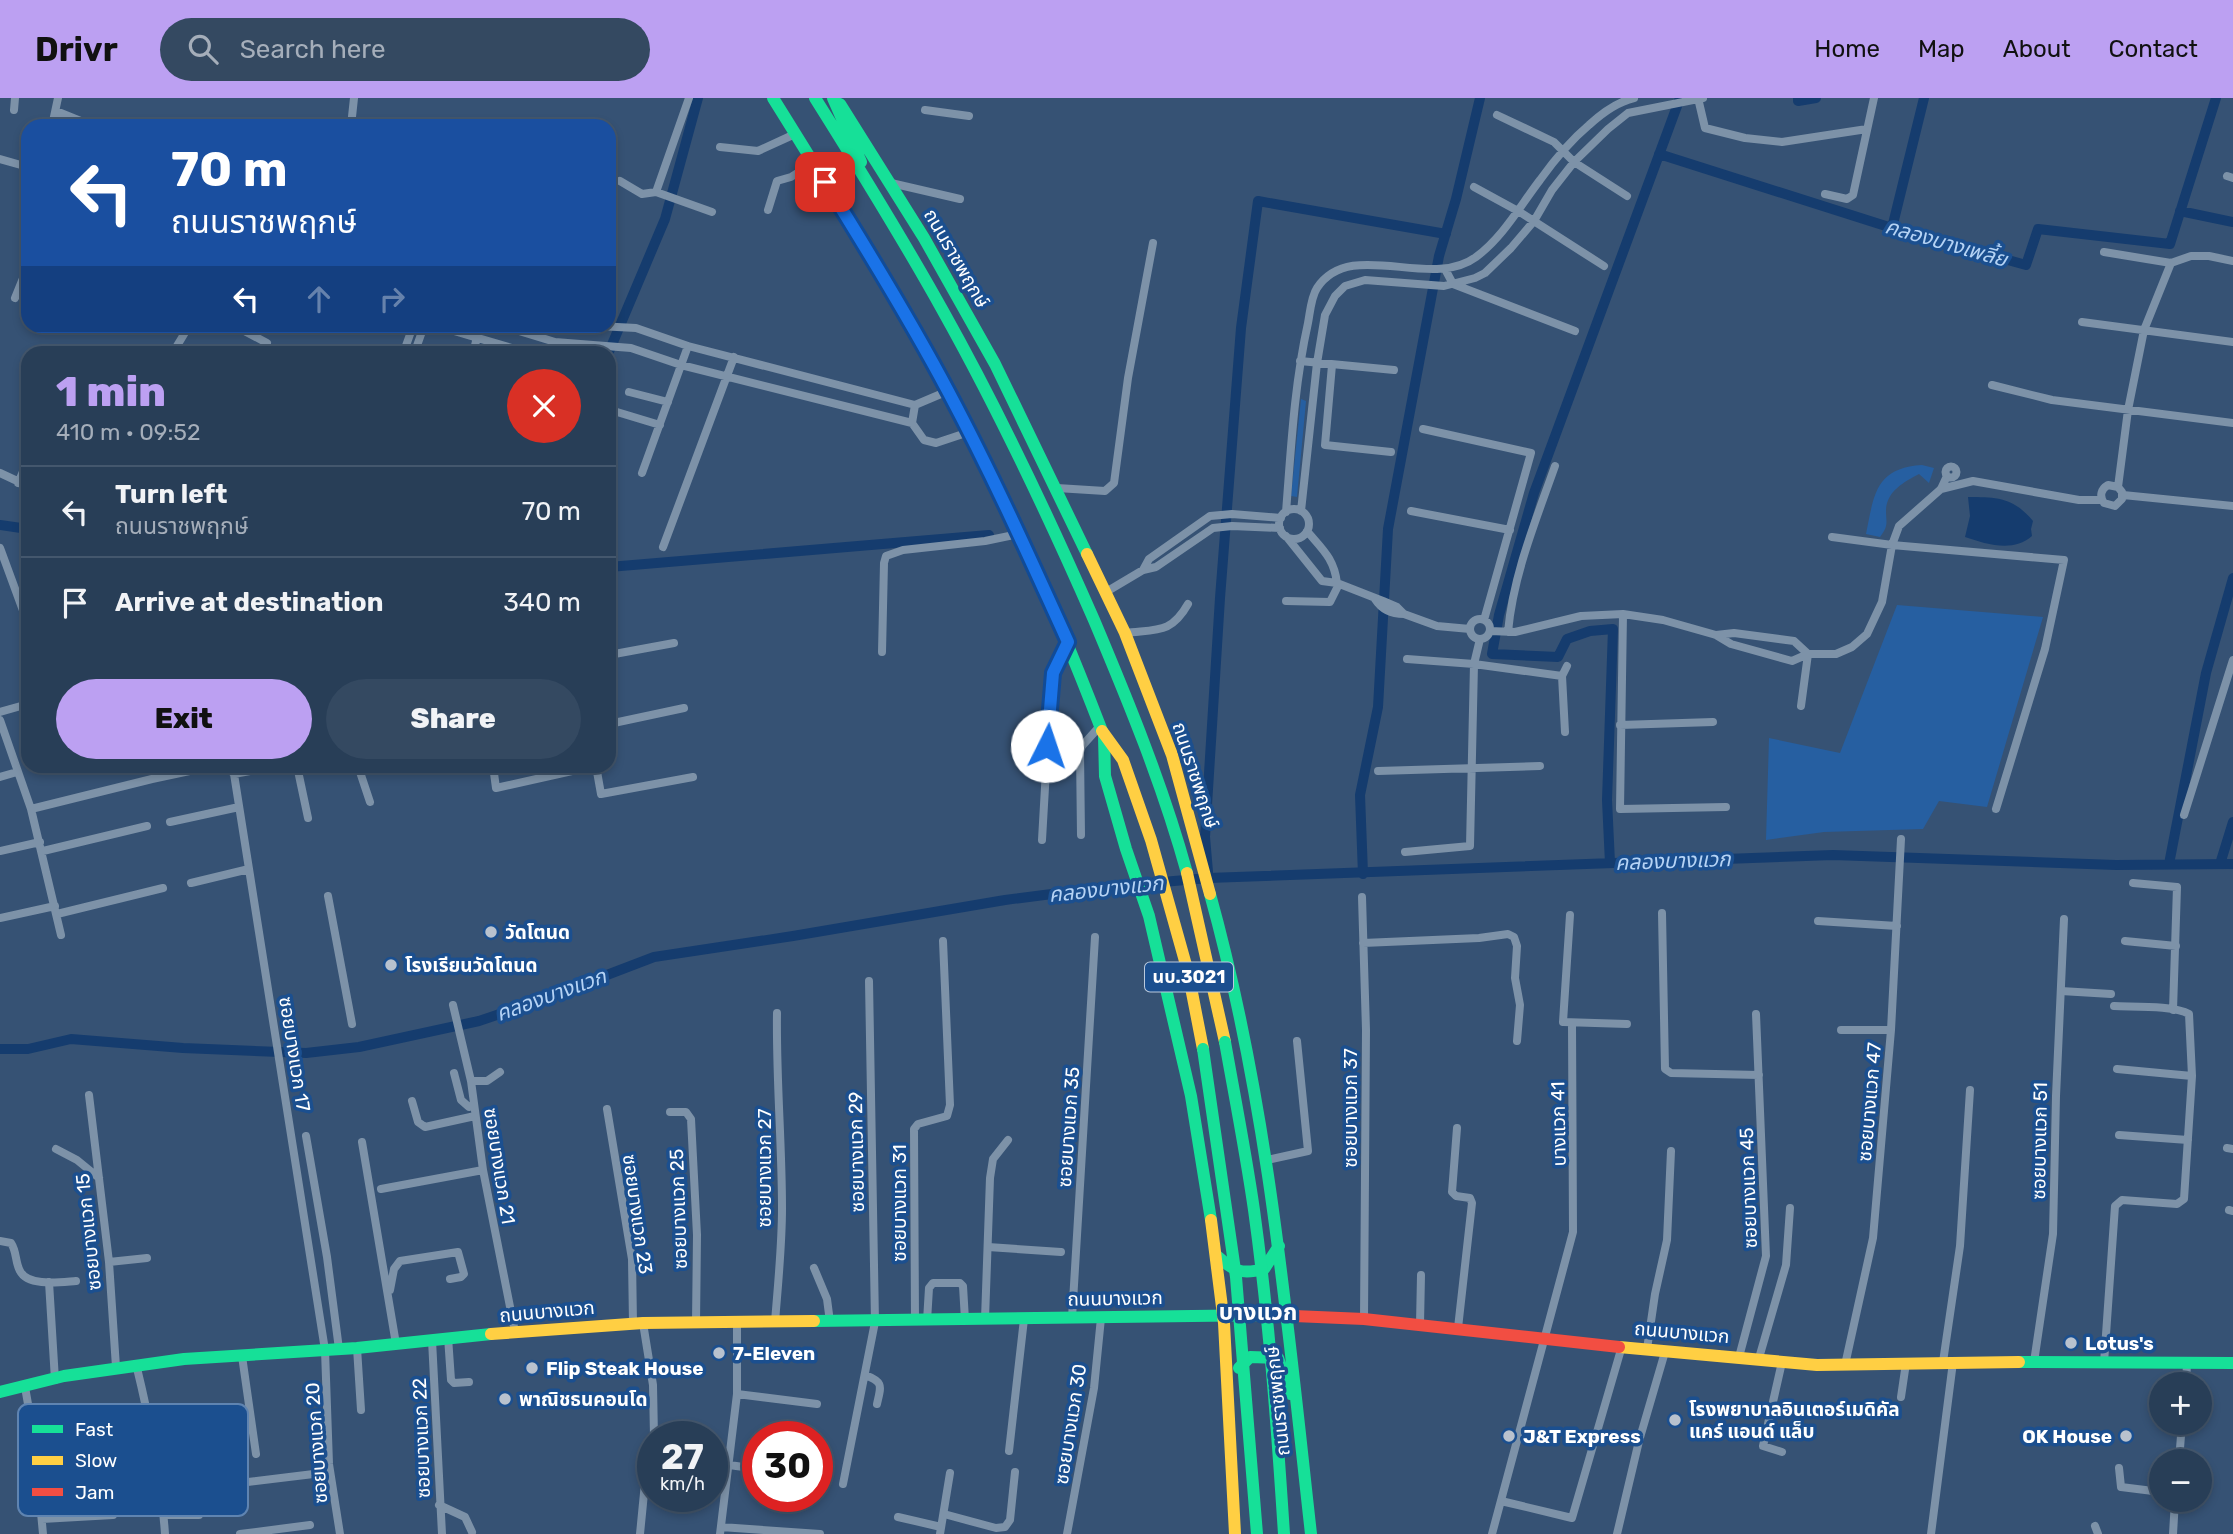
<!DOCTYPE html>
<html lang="en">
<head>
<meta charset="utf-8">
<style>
  body { margin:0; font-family:Rubik,"Noto Sans Thai",sans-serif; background:#344961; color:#f1f3f6; height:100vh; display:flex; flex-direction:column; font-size:26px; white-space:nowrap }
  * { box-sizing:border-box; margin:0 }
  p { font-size:23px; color:#a5aeba }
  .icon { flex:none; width:38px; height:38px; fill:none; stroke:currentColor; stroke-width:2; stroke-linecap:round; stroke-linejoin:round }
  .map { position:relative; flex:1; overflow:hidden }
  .details { position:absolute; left:21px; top:248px; width:595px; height:427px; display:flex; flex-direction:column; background:#283e57; border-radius:21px; box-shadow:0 4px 10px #0003,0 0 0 2px #44576d }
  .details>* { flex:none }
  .guide { position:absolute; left:21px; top:21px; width:595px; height:214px; border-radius:21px; box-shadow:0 4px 10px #0003,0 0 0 2px #44576d; background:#1a4fa0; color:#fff; overflow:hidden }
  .buttons { position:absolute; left:2149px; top:1274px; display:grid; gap:14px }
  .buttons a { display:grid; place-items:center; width:63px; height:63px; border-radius:50%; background:#283e57; box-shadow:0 4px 10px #0003,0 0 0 2px #44576d; font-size:35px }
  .speed { position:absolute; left:637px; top:1323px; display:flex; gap:14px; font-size:35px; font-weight:700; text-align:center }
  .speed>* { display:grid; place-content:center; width:91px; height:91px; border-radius:50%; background:#283e57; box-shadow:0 4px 10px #0003,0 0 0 2px #44576d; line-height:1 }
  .speed small { font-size:18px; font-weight:400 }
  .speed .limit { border:10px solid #d22; background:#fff; color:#111 }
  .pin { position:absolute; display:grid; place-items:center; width:60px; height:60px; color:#fff; margin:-30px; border-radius:14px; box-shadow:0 4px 10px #0006 }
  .me { position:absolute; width:77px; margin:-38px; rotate:4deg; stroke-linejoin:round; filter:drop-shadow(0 0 5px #0008) }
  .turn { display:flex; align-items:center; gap:24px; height:147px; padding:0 35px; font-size:32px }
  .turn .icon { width:91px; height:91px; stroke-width:2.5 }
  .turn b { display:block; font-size:49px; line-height:60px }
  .lanes { display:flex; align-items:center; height:66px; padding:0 35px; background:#0003; justify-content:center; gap:35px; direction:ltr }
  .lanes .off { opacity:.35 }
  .round { display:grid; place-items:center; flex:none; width:74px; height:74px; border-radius:37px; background:#344961 }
  .summary { display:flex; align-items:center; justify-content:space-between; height:119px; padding:0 35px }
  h1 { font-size:42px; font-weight:800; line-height:52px; color:#bca0f2 }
  .button { display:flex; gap:14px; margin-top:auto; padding:14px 35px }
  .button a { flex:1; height:80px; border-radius:42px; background:#bca0f2; color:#111; font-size:28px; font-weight:800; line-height:80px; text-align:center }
  .button a+a { background:#344961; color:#f1f3f6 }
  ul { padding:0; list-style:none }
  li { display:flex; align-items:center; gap:21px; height:91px; padding:0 35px; border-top:2px solid #44576d }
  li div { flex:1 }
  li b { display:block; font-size:26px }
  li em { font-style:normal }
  header { display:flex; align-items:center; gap:42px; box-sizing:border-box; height:98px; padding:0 35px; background:#bca0f2; color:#111 }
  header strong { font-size:33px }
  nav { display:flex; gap:38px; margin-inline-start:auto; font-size:24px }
  .search { width:490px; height:63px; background:#344961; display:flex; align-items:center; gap:18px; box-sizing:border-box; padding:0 24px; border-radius:38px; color:#a5aeba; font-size:26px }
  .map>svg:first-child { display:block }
  .green { fill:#265fa1 }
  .water { fill:#153c6e }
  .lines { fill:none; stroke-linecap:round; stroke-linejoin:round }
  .canal { stroke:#153c6e; stroke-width:10 }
  .street { stroke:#7d92a8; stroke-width:8 }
  .fast { stroke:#16e098; stroke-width:12 }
  .slow { stroke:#ffcf43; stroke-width:12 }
  .jam { stroke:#f24e42; stroke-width:12 }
  .fast-bridge { stroke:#16e098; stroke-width:12 }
  .route-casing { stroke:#114b97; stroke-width:18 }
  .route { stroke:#1a73e8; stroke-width:12 }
  .poi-dot { fill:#b9c2ce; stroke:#1b4f8f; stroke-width:2.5 }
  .labels { text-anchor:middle; stroke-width:7; stroke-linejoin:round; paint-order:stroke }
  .shield { fill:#1b4f8f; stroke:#bbcadd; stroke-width:2 }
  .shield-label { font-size:18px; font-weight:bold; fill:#fff }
  .street-label { font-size:19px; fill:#fff; stroke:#1b4f8f }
  .poi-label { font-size:19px; font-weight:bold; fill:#fff; stroke:#1b4f8f; text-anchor:start }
  .water-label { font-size:21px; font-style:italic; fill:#b5d3f5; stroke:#1b4f8f }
  .quarter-label { font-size:23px; font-weight:bold; fill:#fff; stroke:#1b4f8f }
  .key { fill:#1b4f8f; stroke:#5f84b1; stroke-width:2 }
  .key-label { font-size:19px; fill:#fff }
</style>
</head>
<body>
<header>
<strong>Drivr</strong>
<div class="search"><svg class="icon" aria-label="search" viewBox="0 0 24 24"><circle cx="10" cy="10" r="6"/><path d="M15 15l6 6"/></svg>Search here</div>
<nav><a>Home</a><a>Map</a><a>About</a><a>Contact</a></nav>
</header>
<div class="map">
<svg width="2233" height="1436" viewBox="0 0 2233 1436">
  <rect width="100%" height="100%" fill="#365274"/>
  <path class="green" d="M1301 301 1306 303 1297 399 1291 398Z
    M1922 367 1934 370 1929 385 1919 376C1904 384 1887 393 1886 412 1886 425 1889 427 1880 439L1866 436C1874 397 1875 370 1922 367Z
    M1897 507 2043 519 1987 709 1939 703 1923 731 1824 734 1766 742 1769 640 1840 655Z"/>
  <path class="water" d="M1968 399C1998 399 2014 400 2033 423L2031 431 2032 438C2013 455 1986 446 1965 439L1970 418Z"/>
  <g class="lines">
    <path class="canal" d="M1798 0V3L1816 0
      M1659 56 1892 130 2026 167 2038 131 2170 146 2216 0
      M2180 113 2233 124
      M1892 130 1924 0
      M608 256 665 121 698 0
      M0 427 28 431
      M609 469 989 437
      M1610 765 1607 702 1613 531 1590 533 1567 541 1558 559 1492 556 1499 517 1534 395 1680 0
      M2169 766 2206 575 2233 480
      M2220 766 2233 724
      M1208 774 1205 739 1220 500 1241 230 1258 103 1446 136
      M1363 776 1360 697 1378 609 1388 431 1439 158 1456 101 1480 0
      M0 951H28L71 941 183 950 306 955 359 949 479 923 544 901 654 859 793 838 1005 802 1106 789 1208 780 1833 757 2116 767 2233 766"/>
    <path class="street" d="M1698 0 1705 30 1745 40 1782 44 1867 31
      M14 12 15 0
      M925 12 969 18
      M56 13 93 28
      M1497 17 1554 44 1574 64 1627 98
      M52 28 58 0
      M264 28 265 24 295 27 299 24 332 28
      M351 28 354 0
      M720 49 758 53 795 36
      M0 61 28 69
      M2227 78 2233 80
      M620 83 642 96 656 94 689 0
      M891 85 960 101
      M1474 89 1518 113 1604 168
      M656 94 712 114
      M1825 96 1847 101 1853 97 1874 0
      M768 112 777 83 791 79 813 65
      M28 116 24 133 28 136
      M2104 154 2171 165 2191 158H2209L2233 163
      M1445 171 1453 186 1575 233
      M15 200 28 168
      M2082 224 2233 244
      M235 228 267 245
      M503 228 555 244 631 250 681 267 912 325
      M598 228 636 230 688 248 915 307
      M444 230 532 256
      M172 256 189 228
      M403 256 413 228
      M414 256 424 228
      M473 256 477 239
      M1300 263 1394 272
      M1332 267 1325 347 1391 354
      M1992 287 2052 302 2233 325
      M948 293 915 307 912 325 924 342 936 345 969 334
      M629 294 668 304
      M617 314 660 327
      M1423 331 1531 355 1484 522
      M1945.5 374a5.5 5.5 0 1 1 11 0a5.5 5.5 0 1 1-11 0Z
      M0 375 28 388
      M642 375 688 248
      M18 385 28 362
      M2118 389 2108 387C2101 391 2099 398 2104 405L2115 408 2122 401V394L2118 389 2128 312 2144 232 2171 165
      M1057 390 1105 393 1114 385 1128 280 1153 145
      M1941 391 1973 383 2079 402H2102
      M2123 397 2233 408
      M1279 426a15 15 0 1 1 30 0a15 15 0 1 1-30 0Z
      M1301 413 1317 265 1325 217 1335 198 1345 188 1365 182 1444 188 1475 180 1485 175 1511 150 1534 123 1552 92 1574 64 1608 31 1628 15 1703 0
      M1411 413 1510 432
      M1286 414C1291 351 1294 288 1308 225 1310 215 1311 199 1317 190 1351 139 1430 193 1476 159 1503 139 1520 108 1540 82 1555 61 1570 43 1589 27 1602 15 1617 4 1634 0
      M609 431 611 432
      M1307 433C1322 451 1334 460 1337 485
      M1286 438 1322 483 1337 485 1383 503 1397 509 1404 516 1437 528 1470 531
      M1832 439 1892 447 2064 462 2045 551 1996 711
      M663 449 734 259
      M0 450 28 526
      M1143 472 1149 461 1210 418 1232 416 1281 420
      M1106 494 1143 472 1156 469 1213 430 1232 428 1280 430
      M1375 501C1382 512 1391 516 1404 516
      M1286 503 1330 504 1339 486
      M1623 516 1620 711 1726 709
      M1470 531a10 10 0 1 1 20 0a10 10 0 1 1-20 0Z
      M1490 533 1515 534 1581 518 1623 516 1663 522 1716 537 1731 546 1792 563 1808 556H1836L1852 549 1867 536 1882 504 1892 447 1899 428 1941 391 1947 378
      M1508 534C1513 477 1536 422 1555 368
      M1125 535C1157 531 1171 536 1188 506
      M1716 537 1734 535 1794 543 1808 556
      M882 554 884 465 886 458 903 452 985 443 1019 436
      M609 557 674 545
      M1407 561 1474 566 1562 578
      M1801 608 1808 556
      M0 614 28 606
      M0 622 31 711 61 837
      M609 626 684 610
      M1620 627 1713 624
      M1565 634 1562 578 1567 568
      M227 668 234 676 325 1252 329 1366 340 1436
      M297 668 308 720
      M358 668 370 704
      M493 668 496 690 572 673
      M596 668 601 696 693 679
      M1378 673 1540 668
      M234 676 276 668
      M0 679 17 674
      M31 711 152 681 213 668
      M2184 717 2233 562
      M170 724 239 709
      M1081 737 1080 654 1082 648 1100 628
      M1042 742 1051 584 1056 565 1068 544
      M0 753 40 744
      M43 753 147 728
      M1405 754 1470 748 1474 566 1480 541
      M191 785 249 771
      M2133 785 2177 789 2173 912
      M328 798 352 926
      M1362 799 1366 932 1364 1221
      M1662 815 1665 971 1671 975 1759 977
      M57 816 163 790
      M1570 817 1563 924 1627 926
      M0 820 55 808
      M1818 823 1897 828
      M2125 843 2176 848
      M1363 845 1479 840 1508 836 1514 839 1517 848 1515 880 1520 907 1517 943
      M2061 893 2111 896
      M453 907 471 983 483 1072 515 1234
      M1841 932H1891
      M2117 971 2192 978
      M454 975 461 1002 469 1009 474 1007
      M471 983H487L500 974
      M89 997 109 1164 116 1269
      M412 1003 418 1024 425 1029 475 1018
      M607 1011 632 1161 633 1225
      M670 1014H686L691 1021 697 1137 696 1225
      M1457 1030 1452 1094 1456 1098 1470 1100 1472 1105 1458 1230
      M2119 1037 2188 1042
      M306 1038 327 1159 339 1251
      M362 1044 396 1246
      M2227 1050 2233 1051
      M56 1051 77 1062 99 1080
      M1267 1062 1308 1053 1297 943
      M381 1091 483 1072
      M2229 1112 2233 1113
      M0 1143 11 1145C17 1154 15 1164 20 1173 28 1189 61 1184 76 1183
      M988 1149 1061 1154
      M109 1164 147 1160
      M814 1170 827 1201 830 1224
      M49 1184 55 1282
      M390 1192 394 1171 400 1163 458 1154 464 1176 461 1179 450 1181
      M1072 1220 1095 839
      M985 1221 990 1080 993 1061 1008 1042
      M915 1223 914 1031 918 1026 947 1018 950 1007 943 843
      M927 1223 929 1190 933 1185H960L963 1188 965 1222
      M775 1224C778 1186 782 1148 782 1110 782 1045 776 980 777 915
      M643 1225 653 1287 654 1339
      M1420 1226 1421 1177
      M448 1239 451 1282 454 1285 469 1284
      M432 1242 442 1436
      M357 1250 361 1312
      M1647 1251 1655 1196 1667 1142 1671 1053
      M242 1258 256 1356
      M1739 1259 1766 1158 1756 916
      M1759 1260 1786 1167 1790 1110
      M1782 1264 1763 1348 1782 1354
      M1943 1264 1960 1148 1970 992
      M2034 1264 2053 1136 2056 998 2064 821
      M2104 1265 2115 1108 2122 1102 2177 1106 2184 1101 2192 978 2189 916C2174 907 2132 909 2114 908
      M136 1266C150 1323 161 1378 165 1436
      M1845 1267 1873 1140 1891 932 1901 741
      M865 1277C884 1284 881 1288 877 1306
      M2186 1286 2187 1265
      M25 1289 34 1340 43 1436
      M737 1296 817 1306
      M1901 1299 1906 1265
      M1009 1353 1024 1221
      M2179 1363 2182 1325
      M729 1367 758 1371
      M2119 1370 2121 1389 2161 1394
      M39 1380 69 1377
      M843 1386 875 1224 869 883
      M199 1390 330 1374
      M1501 1403 1572 1420 1622 1248
      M439 1407 465 1419 472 1434
      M944 1416 996 1430 1005 1429 1010 1422 1015 1374
      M164 1417H199
      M898 1419 941 1429
      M42 1421 113 1417
      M2095 1428 2098 1436
      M721 1429 820 1436
      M240 1436 310 1427
      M640 1436 645 1385 653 1346
      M720 1436 737 1296V1224
      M940 1436 950 1375
      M1067 1436 1094 1290 1101 1220
      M1492 1436 1573 1134 1572 926
      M1617 1436 1639 1343 1665 1254
      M1931 1436 1953 1264
      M2173 1436 2175 1402"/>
    <path class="fast" d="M773 0C833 96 892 192 947 291 1007 400 1057 516 1102 633
      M815 0C859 70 903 141 943 213 999 313 1048 417 1094 522 1129 605 1163 688 1187 775
      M833 0 861 64
      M840 6 924 140 995 266 1087 456
      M1104 638 1105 678 1126 751 1149 818 1191 998 1211 1122
      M1210 796C1268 1005 1287 1221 1311 1436
      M1217 1158C1234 1173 1241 1177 1264 1171L1279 1148
      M814 1223 1271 1217
      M2019 1264 2233 1265
      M1239 1270 1250 1259 1278 1260 1290 1296
      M0 1294 64 1278 184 1261 357 1250 491 1236"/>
    <path class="slow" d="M1087 456 1125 535 1172 657 1210 796
      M1102 633 1123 662 1151 742 1188 874 1203 951
      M1187 775 1225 944
      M1211 1122 1224 1225 1235 1436
      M491 1236 643 1225 814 1223
      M1619 1249 1817 1267 2019 1264"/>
    <path class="jam" d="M1271 1217 1364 1221 1619 1249"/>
    <path class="fast-bridge" d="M1225 944C1235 1000 1246 1056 1254 1112 1269 1220 1277 1328 1284 1436
      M1203 951 1236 1179 1257 1436"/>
  </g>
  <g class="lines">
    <defs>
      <path id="route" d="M825 84C868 153 911 223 949 295 992 376 1030 460 1068 544L1053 575 1047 648"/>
    </defs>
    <use href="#route" class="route-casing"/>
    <use href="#route" class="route"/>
  </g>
  <g class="poi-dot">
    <circle cx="491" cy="834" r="7"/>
    <circle cx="391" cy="867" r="7"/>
    <circle cx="2071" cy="1245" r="7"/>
    <circle cx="719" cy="1255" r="7"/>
    <circle cx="532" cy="1270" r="7"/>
    <circle cx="505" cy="1301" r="7"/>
    <circle cx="1675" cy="1322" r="7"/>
    <circle cx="1509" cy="1338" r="7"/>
    <circle cx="2126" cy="1338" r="7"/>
  </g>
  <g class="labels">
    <rect class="shield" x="1145" y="864.5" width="88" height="29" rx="5"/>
    <g class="shield-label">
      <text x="1189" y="885">นบ.3021</text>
    </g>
    <g class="street-label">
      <text transform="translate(957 160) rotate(60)" y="7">ถนนราชพฤกษ์</text>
      <text transform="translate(1196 677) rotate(72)" y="7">ถนนราชพฤกษ์</text>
      <text transform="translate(295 956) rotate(81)" y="7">ซอยบางแวก 17</text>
      <text transform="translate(1869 1004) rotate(-85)" y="7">ซอยบางแวก 47</text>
      <text transform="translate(1350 1010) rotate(-90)" y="7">ซอยบางแวก 37</text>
      <text transform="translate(1558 1026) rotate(-91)" y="7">บางแวก 41</text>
      <text transform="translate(1068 1029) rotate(-86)" y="7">ซอยบางแวก 35</text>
      <text transform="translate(2039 1043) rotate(-89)" y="7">ซอยบางแวก 51</text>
      <text transform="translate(856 1054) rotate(-91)" y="7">ซอยบางแวก 29</text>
      <text transform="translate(500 1068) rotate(81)" y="7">ซอยบางแวก 21</text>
      <text transform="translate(764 1070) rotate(-90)" y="7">ซอยบางแวก 27</text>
      <text transform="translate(1748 1090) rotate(-92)" y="7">ซอยบางแวก 45</text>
      <text transform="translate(899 1105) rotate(-90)" y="7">ซอยบางแวก 31</text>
      <text transform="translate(678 1111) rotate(-92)" y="7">ซอยบางแวก 25</text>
      <text transform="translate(638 1116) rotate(82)" y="7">ซอยบางแวก 23</text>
      <text transform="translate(88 1134) rotate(-96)" y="7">ซอยบางแวก 15</text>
      <text transform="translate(1115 1200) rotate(-1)" y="7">ถนนบางแวก</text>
      <text transform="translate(547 1213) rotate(-5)" y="7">ถนนบางแวก</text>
      <text transform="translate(1682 1234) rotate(5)" y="7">ถนนบางแวก</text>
      <text transform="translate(1277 1303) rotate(-96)" y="7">ถนนราชพฤกษ์</text>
      <text transform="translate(1070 1326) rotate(-81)" y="7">ซอยบางแวก 30</text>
      <text transform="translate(421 1340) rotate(-92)" y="7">ซอยบางแวก 22</text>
      <text transform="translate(316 1345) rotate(-94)" y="7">ซอยบางแวก 20</text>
    </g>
    <g class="poi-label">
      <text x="505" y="841">วัดโตนด</text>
      <text x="405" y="874">โรงเรียนวัดโตนด</text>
      <text x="2085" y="1252">Lotus's</text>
      <text x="733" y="1262">7-Eleven</text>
      <text x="546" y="1277">Flip Steak House</text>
      <text x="519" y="1308">พาณิชธนคอนโด</text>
      <text x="1689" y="1318">โรงพยาบาลอินเตอร์เมดิคัล<tspan x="1689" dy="22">แคร์ แอนด์ แล็บ</tspan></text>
      <text x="1523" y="1345">J&amp;T Express</text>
      <text x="2112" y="1345" text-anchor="end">OK House</text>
    </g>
    <g class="water-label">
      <text transform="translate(1946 145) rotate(16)" y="7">คลองบางเพลี้ย</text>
      <text transform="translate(1673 763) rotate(-2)" y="7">คลองบางแวก</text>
      <text transform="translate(1106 791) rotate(-6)" y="7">คลองบางแวก</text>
      <text transform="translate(551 897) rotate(-20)" y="7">คลองบางแวก</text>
    </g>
    <g class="quarter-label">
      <text x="1258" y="1222">บางแวก</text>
    </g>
  </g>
  <rect x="18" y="1306" width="230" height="112" rx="10" class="key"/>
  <rect x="32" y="1327" width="31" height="8" fill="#16e098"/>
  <rect x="32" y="1358" width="31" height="9" fill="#ffcf43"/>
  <rect x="32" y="1390" width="31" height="8" fill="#f24e42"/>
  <g class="key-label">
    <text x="75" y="1338">Fast</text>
    <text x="75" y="1369">Slow</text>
    <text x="75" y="1401">Jam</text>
  </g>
</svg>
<div class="buttons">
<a>+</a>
<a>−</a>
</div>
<div class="speed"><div>27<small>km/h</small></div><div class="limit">30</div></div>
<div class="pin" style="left:825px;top:84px;background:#d93025"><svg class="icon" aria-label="arrive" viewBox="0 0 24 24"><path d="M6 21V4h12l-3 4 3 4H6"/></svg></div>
<svg class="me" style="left:1047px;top:648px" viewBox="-20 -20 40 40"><circle r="19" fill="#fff"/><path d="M0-13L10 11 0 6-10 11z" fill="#1a73e8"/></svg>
<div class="guide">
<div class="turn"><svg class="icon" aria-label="left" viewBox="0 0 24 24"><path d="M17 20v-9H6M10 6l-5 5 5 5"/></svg><div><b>70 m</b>ถนนราชพฤกษ์</div></div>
<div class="lanes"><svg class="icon" aria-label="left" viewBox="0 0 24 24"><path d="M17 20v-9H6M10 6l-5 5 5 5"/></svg><svg class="icon off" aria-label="ahead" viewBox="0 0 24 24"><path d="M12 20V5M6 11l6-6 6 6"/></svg><svg class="icon off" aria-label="right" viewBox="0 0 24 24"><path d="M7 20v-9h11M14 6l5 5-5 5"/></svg></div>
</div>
<section class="details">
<div class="summary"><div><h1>1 min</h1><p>410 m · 09:52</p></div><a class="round" style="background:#d93025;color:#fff"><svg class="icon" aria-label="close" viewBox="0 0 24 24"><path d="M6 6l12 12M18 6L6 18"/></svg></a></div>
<ul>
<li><svg class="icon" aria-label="left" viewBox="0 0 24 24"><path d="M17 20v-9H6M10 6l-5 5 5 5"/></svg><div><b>Turn left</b><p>ถนนราชพฤกษ์</p></div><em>70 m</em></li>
<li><svg class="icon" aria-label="arrive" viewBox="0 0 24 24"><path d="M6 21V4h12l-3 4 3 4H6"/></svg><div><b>Arrive at destination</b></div><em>340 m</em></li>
</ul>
<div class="button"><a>Exit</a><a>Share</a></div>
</section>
</div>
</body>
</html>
